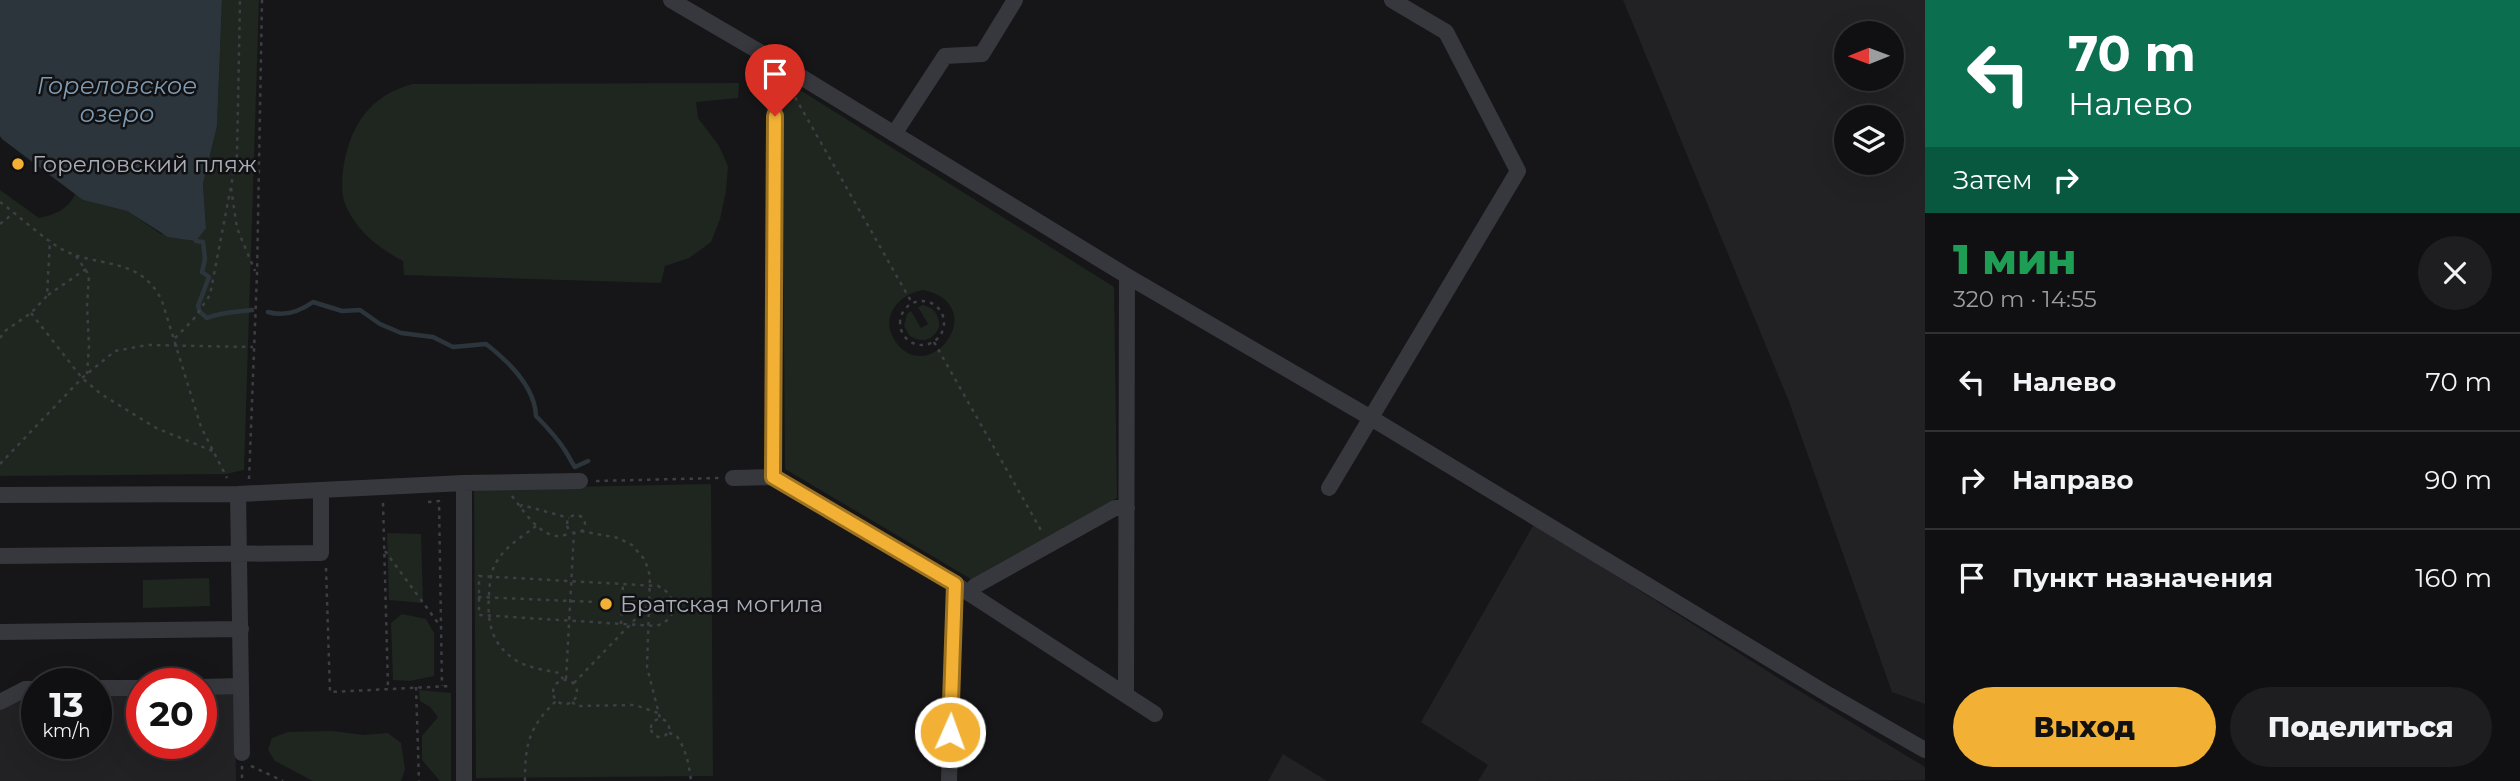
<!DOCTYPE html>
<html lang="ru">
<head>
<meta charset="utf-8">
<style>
  body { margin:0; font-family:Montserrat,sans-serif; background:#1e1e20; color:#f1f3f6; height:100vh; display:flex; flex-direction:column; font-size:26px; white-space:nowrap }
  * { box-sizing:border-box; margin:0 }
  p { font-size:23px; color:#9c9d9f }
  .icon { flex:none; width:38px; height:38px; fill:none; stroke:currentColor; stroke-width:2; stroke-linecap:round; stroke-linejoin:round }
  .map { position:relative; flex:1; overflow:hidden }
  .side { display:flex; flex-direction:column; background:#101012; width:595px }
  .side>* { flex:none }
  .guide { background:#0b6e4f; color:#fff; overflow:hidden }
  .needle { width:46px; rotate:269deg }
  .buttons { position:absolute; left:1834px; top:21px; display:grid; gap:14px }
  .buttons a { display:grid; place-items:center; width:70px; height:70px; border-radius:50%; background:#101012; box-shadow:0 7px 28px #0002,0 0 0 2px #303032; font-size:35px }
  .speed { position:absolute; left:21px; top:668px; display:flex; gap:14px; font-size:35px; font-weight:700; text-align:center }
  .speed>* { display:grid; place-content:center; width:91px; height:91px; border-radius:50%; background:#101012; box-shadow:0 7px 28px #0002,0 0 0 2px #303032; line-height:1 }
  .speed small { font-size:18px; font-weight:400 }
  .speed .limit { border:10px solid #d22; background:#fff; color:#111 }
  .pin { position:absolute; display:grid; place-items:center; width:60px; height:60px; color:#fff; margin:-72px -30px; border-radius:50% 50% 50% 0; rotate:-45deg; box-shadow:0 0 7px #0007 }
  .pin .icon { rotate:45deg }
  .me { position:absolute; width:77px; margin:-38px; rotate:2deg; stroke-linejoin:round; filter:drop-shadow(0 0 5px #0008) }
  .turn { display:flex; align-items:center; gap:24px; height:147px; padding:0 28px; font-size:32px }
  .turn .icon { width:91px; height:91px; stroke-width:2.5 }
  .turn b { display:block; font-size:49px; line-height:60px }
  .then { display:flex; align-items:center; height:66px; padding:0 28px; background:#0003; gap:14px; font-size:26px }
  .round { display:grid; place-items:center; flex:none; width:74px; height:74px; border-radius:37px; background:#1e1e20 }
  .summary { display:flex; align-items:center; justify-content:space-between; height:119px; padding:0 28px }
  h1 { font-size:42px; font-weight:800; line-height:52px; color:#1e9e55 }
  .button { display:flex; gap:14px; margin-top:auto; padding:14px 28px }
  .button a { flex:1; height:80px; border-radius:42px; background:#f2b134; color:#111; font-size:28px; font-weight:800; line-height:80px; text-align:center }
  .button a+a { background:#1e1e20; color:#f1f3f6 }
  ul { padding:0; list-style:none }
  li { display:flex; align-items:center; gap:21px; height:98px; padding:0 28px; border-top:2px solid #303032 }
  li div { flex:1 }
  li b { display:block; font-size:26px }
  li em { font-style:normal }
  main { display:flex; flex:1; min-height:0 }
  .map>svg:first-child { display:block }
  .built { fill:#222225; fill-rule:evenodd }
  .green { fill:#1e261f; fill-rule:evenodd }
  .water { fill:#2c353c }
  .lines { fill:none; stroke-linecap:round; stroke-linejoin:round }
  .stream { stroke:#2c353c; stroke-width:4.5 }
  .path { stroke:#3d3f44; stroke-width:2.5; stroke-dasharray:3.5 5; stroke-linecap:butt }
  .minor { stroke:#37383d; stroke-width:16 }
  .route-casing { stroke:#9d7322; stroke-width:18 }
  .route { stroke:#f2b134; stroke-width:12 }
  .poi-dot { fill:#f2b134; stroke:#111113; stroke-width:2.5 }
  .labels { text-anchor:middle; stroke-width:5; stroke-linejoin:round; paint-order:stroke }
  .poi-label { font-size:23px; fill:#a8adb8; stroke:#111113; text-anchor:start }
  .water-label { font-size:24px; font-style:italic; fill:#7f9bb3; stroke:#111113 }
</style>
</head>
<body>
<main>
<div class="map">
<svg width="1925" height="781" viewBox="0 0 1925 781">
  <rect width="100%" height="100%" fill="#161618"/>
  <path class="built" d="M1623 0H1925V704L1892 692 1788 399ZM1892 33V79H1846V33ZM1892 117V163H1846V117Z
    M1534 524 1788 684 1925 767V780L1478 781 1488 765 1421 722Z
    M201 691H235L236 781H0V710L26 694H37V744H96V693L142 692V744H201Z
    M1283 754 1327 781H1268Z"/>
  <path class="green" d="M222 0H259L244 470 226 474 0 476V190L39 218C57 214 67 210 76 193L83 200 127 211 161 234 206 228 203 184 217 126Z
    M739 83 738 98 696 102 698 118 719 146 728 166 726 191 720 219 711 242 689 258 665 266 661 283 404 275 403 261C378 248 354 229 344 201 341 190 342 175 344 164 351 124 372 94 413 84Z
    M800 90 1114 287 1117 498 971 579 785 469 782 98ZM923 290C993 305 929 390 895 341 879 317 899 294 923 290Z
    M923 305C934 308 940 315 939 327 934 340 922 344 910 336L904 326 907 314 911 311 921 328 928 324 918 307Z
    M711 484 713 776 476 778 474 489Z
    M387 533 421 534 423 603 389 600Z
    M209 578 210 606 143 608V580Z
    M402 614 426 619 434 633V676L410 681 393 680 391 623Z
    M419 690 451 693V781H440L422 760V736L438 717 430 707 420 701Z
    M332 731 364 735 388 733 401 743 405 769 401 781H313L275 761 268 750 272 738 288 732Z"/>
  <path class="water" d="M0 0H222L217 126 203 184 206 228 196 241 168 237 127 211 83 200 2 139 0 136Z"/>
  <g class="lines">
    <path class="stream" d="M196 241 203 242 205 259 202 272 209 277 198 306 200 312 207 318C221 312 237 312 252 310
      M268 312C285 317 299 312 313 302L342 311 360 310 380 324 401 333 433 337 453 347 486 344C508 361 535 387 536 416 547 427 558 439 566 452 570 458 571 462 575 467L588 461"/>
    <path class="path" d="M791 90 912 303
      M231 188 237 228 255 271
      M0 202C18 215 47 242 65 251 102 268 141 257 162 301L201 427 227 478
      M0 224 14 213
      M76 256 89 275 87 306 89 346 87 374
      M48 295 86 269
      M900 323a22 22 0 1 1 44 0a22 22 0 1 1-44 0Z
      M31 313 82 378 101 394 156 428 213 451
      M0 338 5 331 31 313 47 296 50 240
      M175 338 193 320 210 295 237 155 240 0
      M934 342 1042 532
      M0 464 82 378 115 351 147 345 253 347
      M249 479 257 274 262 0
      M596 481 719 478
      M512 496C525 513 547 548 571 532
      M428 502 439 501 442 686
      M383 503 388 688
      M520 507 522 505 569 518
      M567 524a9 9 0 1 1 18 0a9 9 0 1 1-18 0Z
      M536 526C522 537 504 547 496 563 490 573 490 583 489 594 487 622 491 645 517 661 529 668 545 670 559 673L563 679
      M581 531 618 538 632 545 645 560 650 576 647 667 660 718
      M385 551 441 627
      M326 568 330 692 451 686
      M479 576 658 586C679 596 679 619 656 626L479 615Z
      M478 597 595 602
      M621 624 623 585
      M566 679 574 532
      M553 692a12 12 0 1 1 24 0a12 12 0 1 1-24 0Z
      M574 683 647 607
      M416 687 419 781
      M572 702 577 706 635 705 658 713
      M651 728a9 9 0 1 1 18 0a9 9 0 1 1-18 0Z
      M669 733 676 735C686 749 689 764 691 781
      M242 766V781
      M251 766 283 781
      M525 781C525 743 529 727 557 700"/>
    <path class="minor" d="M671 0 775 61 1127 276 1371 418 1829 695 1925 750
      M775 61 773 477 955 584 1155 714
      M894 134 945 56 982 54 1015 0
      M733 478 773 477
      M464 483V781
      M1329 488 1518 171 1446 32 1392 0
      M238 494 242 753
      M0 495 238 494 464 483 580 481
      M0 556 321 553V490
      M970 594 975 586 1115 508H1127
      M0 632 241 629
      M201 687 241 686
      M96 688H142
      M1126 694 1127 276
      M0 702 25 689H37
      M949 781 955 584"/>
  </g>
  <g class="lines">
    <defs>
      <path id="route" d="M775 116 773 477 955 584 950 732"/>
    </defs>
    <use href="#route" class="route-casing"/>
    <use href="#route" class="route"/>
  </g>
  <g class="poi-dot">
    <circle cx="18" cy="164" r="7"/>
    <circle cx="606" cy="604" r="7"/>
  </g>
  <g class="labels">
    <g class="poi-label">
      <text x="32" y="172">Гореловский пляж</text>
      <text x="620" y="612">Братская могила</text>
    </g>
    <g class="water-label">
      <text x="117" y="94">Гореловское<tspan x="117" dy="28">озеро</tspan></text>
    </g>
  </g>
</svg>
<div class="buttons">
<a><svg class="needle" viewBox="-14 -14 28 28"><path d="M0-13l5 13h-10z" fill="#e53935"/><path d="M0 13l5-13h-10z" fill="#9c9d9f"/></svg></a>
<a><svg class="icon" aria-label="layers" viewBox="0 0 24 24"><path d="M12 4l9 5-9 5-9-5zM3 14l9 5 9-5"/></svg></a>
</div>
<div class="speed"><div>13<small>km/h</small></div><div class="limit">20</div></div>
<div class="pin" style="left:775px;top:116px;background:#d93025"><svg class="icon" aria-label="arrive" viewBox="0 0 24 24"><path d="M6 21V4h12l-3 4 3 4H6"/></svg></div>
<svg class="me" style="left:950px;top:732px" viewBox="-20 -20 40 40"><circle r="17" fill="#f2b134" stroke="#fff" stroke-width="3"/><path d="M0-11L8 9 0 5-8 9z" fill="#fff"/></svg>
</div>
<section class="side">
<div class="guide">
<div class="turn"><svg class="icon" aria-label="left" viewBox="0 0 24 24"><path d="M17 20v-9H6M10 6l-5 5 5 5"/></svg><div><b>70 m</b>Налево</div></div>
<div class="then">Затем<svg class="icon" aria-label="right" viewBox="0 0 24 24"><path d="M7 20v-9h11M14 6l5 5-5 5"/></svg></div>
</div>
<div class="summary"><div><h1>1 мин</h1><p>320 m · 14:55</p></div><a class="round"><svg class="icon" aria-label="close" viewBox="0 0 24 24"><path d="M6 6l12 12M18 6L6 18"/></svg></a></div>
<ul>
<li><svg class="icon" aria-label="left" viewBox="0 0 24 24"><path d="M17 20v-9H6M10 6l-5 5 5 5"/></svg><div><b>Налево</b></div><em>70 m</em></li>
<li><svg class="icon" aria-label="right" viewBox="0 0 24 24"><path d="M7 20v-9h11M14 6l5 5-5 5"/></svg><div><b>Направо</b></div><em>90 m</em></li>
<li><svg class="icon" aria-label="arrive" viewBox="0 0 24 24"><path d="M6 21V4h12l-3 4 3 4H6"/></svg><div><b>Пункт назначения</b></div><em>160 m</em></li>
</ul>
<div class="button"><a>Выход</a><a>Поделиться</a></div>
</section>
</main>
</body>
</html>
